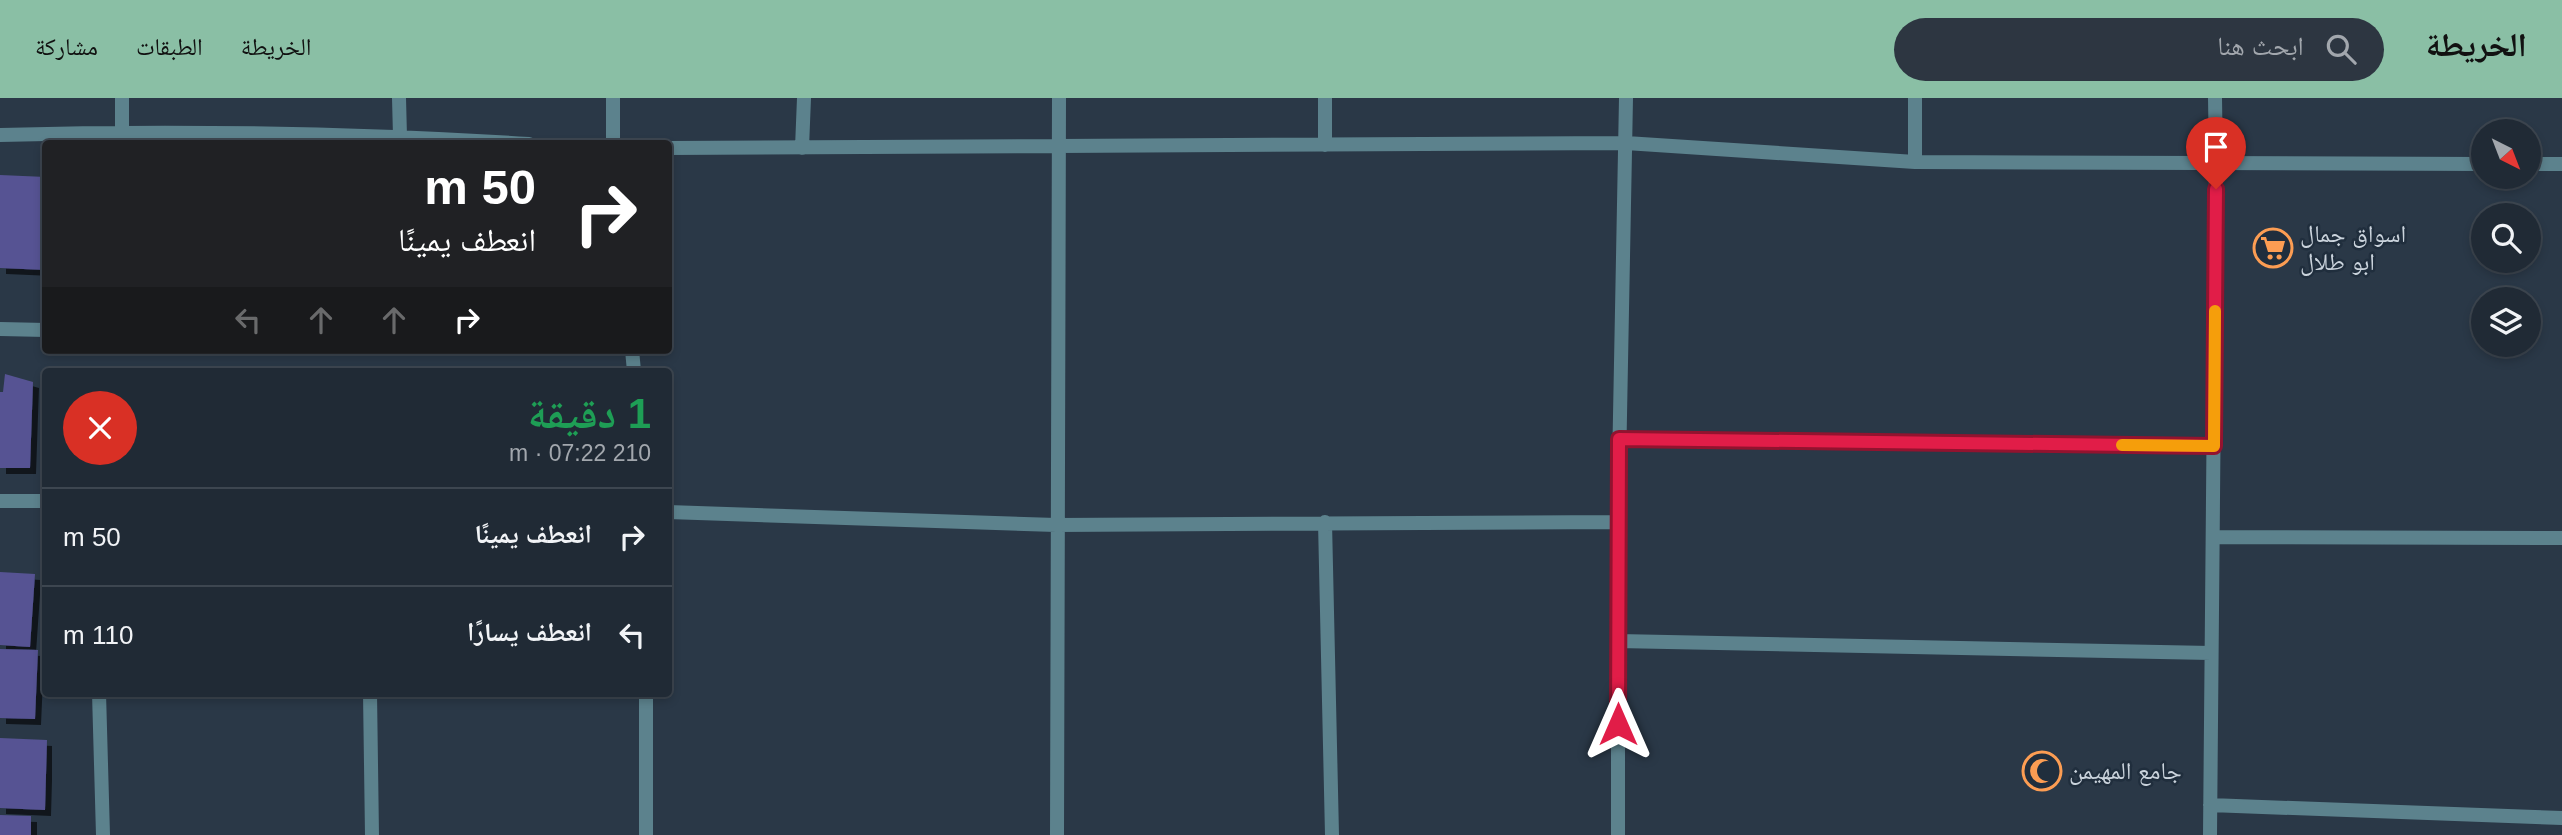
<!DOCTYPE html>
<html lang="ar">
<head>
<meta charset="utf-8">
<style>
  body { margin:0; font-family:Helvetica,"Noto Naskh Arabic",sans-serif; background:#2d3641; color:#f1f3f6; direction:rtl; height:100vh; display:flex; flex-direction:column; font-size:26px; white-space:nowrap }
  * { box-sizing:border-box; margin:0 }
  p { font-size:23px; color:#a2a7ad }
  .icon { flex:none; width:38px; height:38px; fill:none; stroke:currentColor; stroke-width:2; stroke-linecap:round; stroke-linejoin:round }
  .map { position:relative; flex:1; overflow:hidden; direction:ltr }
  .panel { position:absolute; left:42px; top:270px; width:630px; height:329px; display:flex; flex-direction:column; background:#202a35; border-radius:7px; box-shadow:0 4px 10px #0003,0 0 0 2px #3d4650; direction:rtl }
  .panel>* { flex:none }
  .guide { position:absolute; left:42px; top:42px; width:630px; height:214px; border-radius:7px; box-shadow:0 4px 10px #0003,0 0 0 2px #3d4650; direction:rtl; background:#202124; color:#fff; overflow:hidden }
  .needle { width:46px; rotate:138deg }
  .buttons { position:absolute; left:2471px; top:21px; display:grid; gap:14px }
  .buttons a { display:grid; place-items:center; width:70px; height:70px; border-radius:50%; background:#202a35; box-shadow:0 4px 10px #0003,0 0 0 2px #3d4650; font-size:35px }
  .pin { position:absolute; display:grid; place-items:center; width:60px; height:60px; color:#fff; margin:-72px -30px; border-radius:50% 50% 50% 0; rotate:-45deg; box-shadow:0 0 7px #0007 }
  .pin .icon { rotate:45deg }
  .me { position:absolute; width:77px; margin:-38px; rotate:0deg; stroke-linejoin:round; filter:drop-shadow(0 0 5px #0008) }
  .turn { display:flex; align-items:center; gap:24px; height:147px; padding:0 21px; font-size:32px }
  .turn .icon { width:91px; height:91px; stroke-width:2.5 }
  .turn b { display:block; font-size:49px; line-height:60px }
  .lanes { display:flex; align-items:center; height:66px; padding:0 21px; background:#0003; justify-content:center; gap:35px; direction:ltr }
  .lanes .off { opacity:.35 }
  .round { display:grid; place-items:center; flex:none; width:74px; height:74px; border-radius:37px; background:#2d3641 }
  .head { display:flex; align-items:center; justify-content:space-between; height:119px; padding:0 21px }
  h1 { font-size:42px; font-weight:700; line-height:52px; color:#1e9e55 }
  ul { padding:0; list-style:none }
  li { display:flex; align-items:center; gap:21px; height:98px; padding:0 21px; border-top:2px solid #3d4650 }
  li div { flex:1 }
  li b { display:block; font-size:26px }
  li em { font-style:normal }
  header { display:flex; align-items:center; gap:42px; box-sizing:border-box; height:98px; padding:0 35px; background:#8abfa5; color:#111 }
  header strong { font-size:33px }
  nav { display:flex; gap:38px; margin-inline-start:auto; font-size:24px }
  .search { width:490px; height:63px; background:#2d3641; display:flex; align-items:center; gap:18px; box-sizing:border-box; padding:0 24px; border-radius:38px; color:#a2a7ad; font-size:26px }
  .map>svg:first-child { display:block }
  .building { fill:#565393; filter:url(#shadow) }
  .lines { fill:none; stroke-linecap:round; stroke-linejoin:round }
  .minor { stroke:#5c828d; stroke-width:14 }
  .route-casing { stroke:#92132f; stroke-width:18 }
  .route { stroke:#e11d48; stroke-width:12 }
  .slow { stroke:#f59e0b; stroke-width:12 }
  .labels { text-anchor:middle; stroke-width:5; stroke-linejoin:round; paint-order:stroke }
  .poi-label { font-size:24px; fill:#cad3dc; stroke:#202e3d; text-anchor:start }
</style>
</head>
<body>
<header>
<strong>الخريطة</strong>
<div class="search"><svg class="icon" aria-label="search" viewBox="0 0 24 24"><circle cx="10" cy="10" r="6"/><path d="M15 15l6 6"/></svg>ابحث هنا</div>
<nav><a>الخريطة</a><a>الطبقات</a><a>مشاركة</a></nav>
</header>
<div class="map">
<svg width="2562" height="737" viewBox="0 0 2562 737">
  <defs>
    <filter id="shadow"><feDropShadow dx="6" dy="6" stdDeviation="0" flood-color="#0009"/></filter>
  </defs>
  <rect width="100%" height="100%" fill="#2a3847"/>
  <path class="building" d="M0 77 46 79V172L0 170Z
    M5 276 33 284 30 370H0V294H3Z
    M0 474 35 476 30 549 0 547Z
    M0 551 38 552 35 621 0 620Z
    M0 640 47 642 45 712 0 710Z
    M0 717 31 718V737H0Z"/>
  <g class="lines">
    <path class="minor" d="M122 0V34
      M399 0 400 38
      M613 0V46
      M1915 0V64
      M0 37C176 32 352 35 529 46
      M1325 47V0
      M668 50 1626 45 1915 64 2483 66
      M802 50 804 0
      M2529 66H2562
      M0 231 46 232
      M632 252 634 273
      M1619 341 2214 348
      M0 403H46
      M668 414 1056 427 1618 424
      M1325 424 1332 737
      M2213 439 2562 440
      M1618 543 2211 555
      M99 595 103 737
      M370 595 372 737
      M646 595V737
      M2210 707 2562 720
      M1057 737 1059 0
      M1618 737V424L1626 0
      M2210 737 2216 65 2215 0"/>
  </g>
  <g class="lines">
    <defs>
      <path id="route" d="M1618 626 1619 341 2214 348 2216 91"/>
    </defs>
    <use href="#route" class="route-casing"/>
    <use href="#route" class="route"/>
    <path class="slow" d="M2122 347 2214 348 2215 213"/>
  </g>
  <defs>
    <symbol id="supermarket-ring" viewBox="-11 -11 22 22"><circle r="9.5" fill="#202e3d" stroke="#fc9d53" stroke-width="1.5"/><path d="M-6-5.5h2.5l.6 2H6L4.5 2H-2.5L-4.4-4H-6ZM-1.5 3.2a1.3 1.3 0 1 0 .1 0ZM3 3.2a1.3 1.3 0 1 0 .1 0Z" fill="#fc9d53"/></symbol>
    <symbol id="mosque-ring" viewBox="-11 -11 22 22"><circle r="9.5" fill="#202e3d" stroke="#fc9d53" stroke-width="1.5"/><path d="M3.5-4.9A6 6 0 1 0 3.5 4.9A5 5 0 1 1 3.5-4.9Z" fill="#fc9d53"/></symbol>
  </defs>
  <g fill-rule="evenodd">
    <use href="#supermarket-ring" x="2251" y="128" width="44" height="44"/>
    <use href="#mosque-ring" x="2020" y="651" width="44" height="44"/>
  </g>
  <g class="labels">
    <g class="poi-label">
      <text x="2300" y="144">اسواق جمال<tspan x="2300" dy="28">ابو طلال</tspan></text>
      <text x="2069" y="681">جامع المهيمن</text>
    </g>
  </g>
</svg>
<div class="buttons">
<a><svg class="needle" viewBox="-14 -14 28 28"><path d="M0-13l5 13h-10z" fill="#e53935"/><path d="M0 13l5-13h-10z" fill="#a2a7ad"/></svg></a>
<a><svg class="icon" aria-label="search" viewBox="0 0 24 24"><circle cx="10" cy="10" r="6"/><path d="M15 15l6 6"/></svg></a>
<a><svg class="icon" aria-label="layers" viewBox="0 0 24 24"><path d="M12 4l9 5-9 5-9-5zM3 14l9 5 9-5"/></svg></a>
</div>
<div class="pin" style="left:2216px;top:91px;background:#d93025"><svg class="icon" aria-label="arrive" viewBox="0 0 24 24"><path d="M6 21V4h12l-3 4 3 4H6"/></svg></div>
<svg class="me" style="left:1618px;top:626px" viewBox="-20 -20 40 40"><path d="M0-17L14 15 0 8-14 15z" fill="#e11d48" stroke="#fff" stroke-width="4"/></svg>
<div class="guide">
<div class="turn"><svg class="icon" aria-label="right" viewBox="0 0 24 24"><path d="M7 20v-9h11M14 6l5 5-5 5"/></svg><div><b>50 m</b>انعطف يمينًا</div></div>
<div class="lanes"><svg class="icon off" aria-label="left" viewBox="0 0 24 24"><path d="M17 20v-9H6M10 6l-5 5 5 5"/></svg><svg class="icon off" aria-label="ahead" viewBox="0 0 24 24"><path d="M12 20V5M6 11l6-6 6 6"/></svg><svg class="icon off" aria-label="ahead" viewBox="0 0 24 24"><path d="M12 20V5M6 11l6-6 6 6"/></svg><svg class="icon" aria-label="right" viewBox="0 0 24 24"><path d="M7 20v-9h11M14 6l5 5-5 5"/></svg></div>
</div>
<section class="panel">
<div class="head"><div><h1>1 دقيقة</h1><p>210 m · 07:22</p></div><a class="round" style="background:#d93025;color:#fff"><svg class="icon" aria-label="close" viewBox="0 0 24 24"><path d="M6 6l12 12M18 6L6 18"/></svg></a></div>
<ul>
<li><svg class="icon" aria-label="right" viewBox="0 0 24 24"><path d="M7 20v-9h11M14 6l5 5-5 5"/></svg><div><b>انعطف يمينًا</b></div><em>50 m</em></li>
<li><svg class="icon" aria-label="left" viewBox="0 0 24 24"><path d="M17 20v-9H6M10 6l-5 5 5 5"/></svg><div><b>انعطف يسارًا</b></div><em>110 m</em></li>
</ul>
</section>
</div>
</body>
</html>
